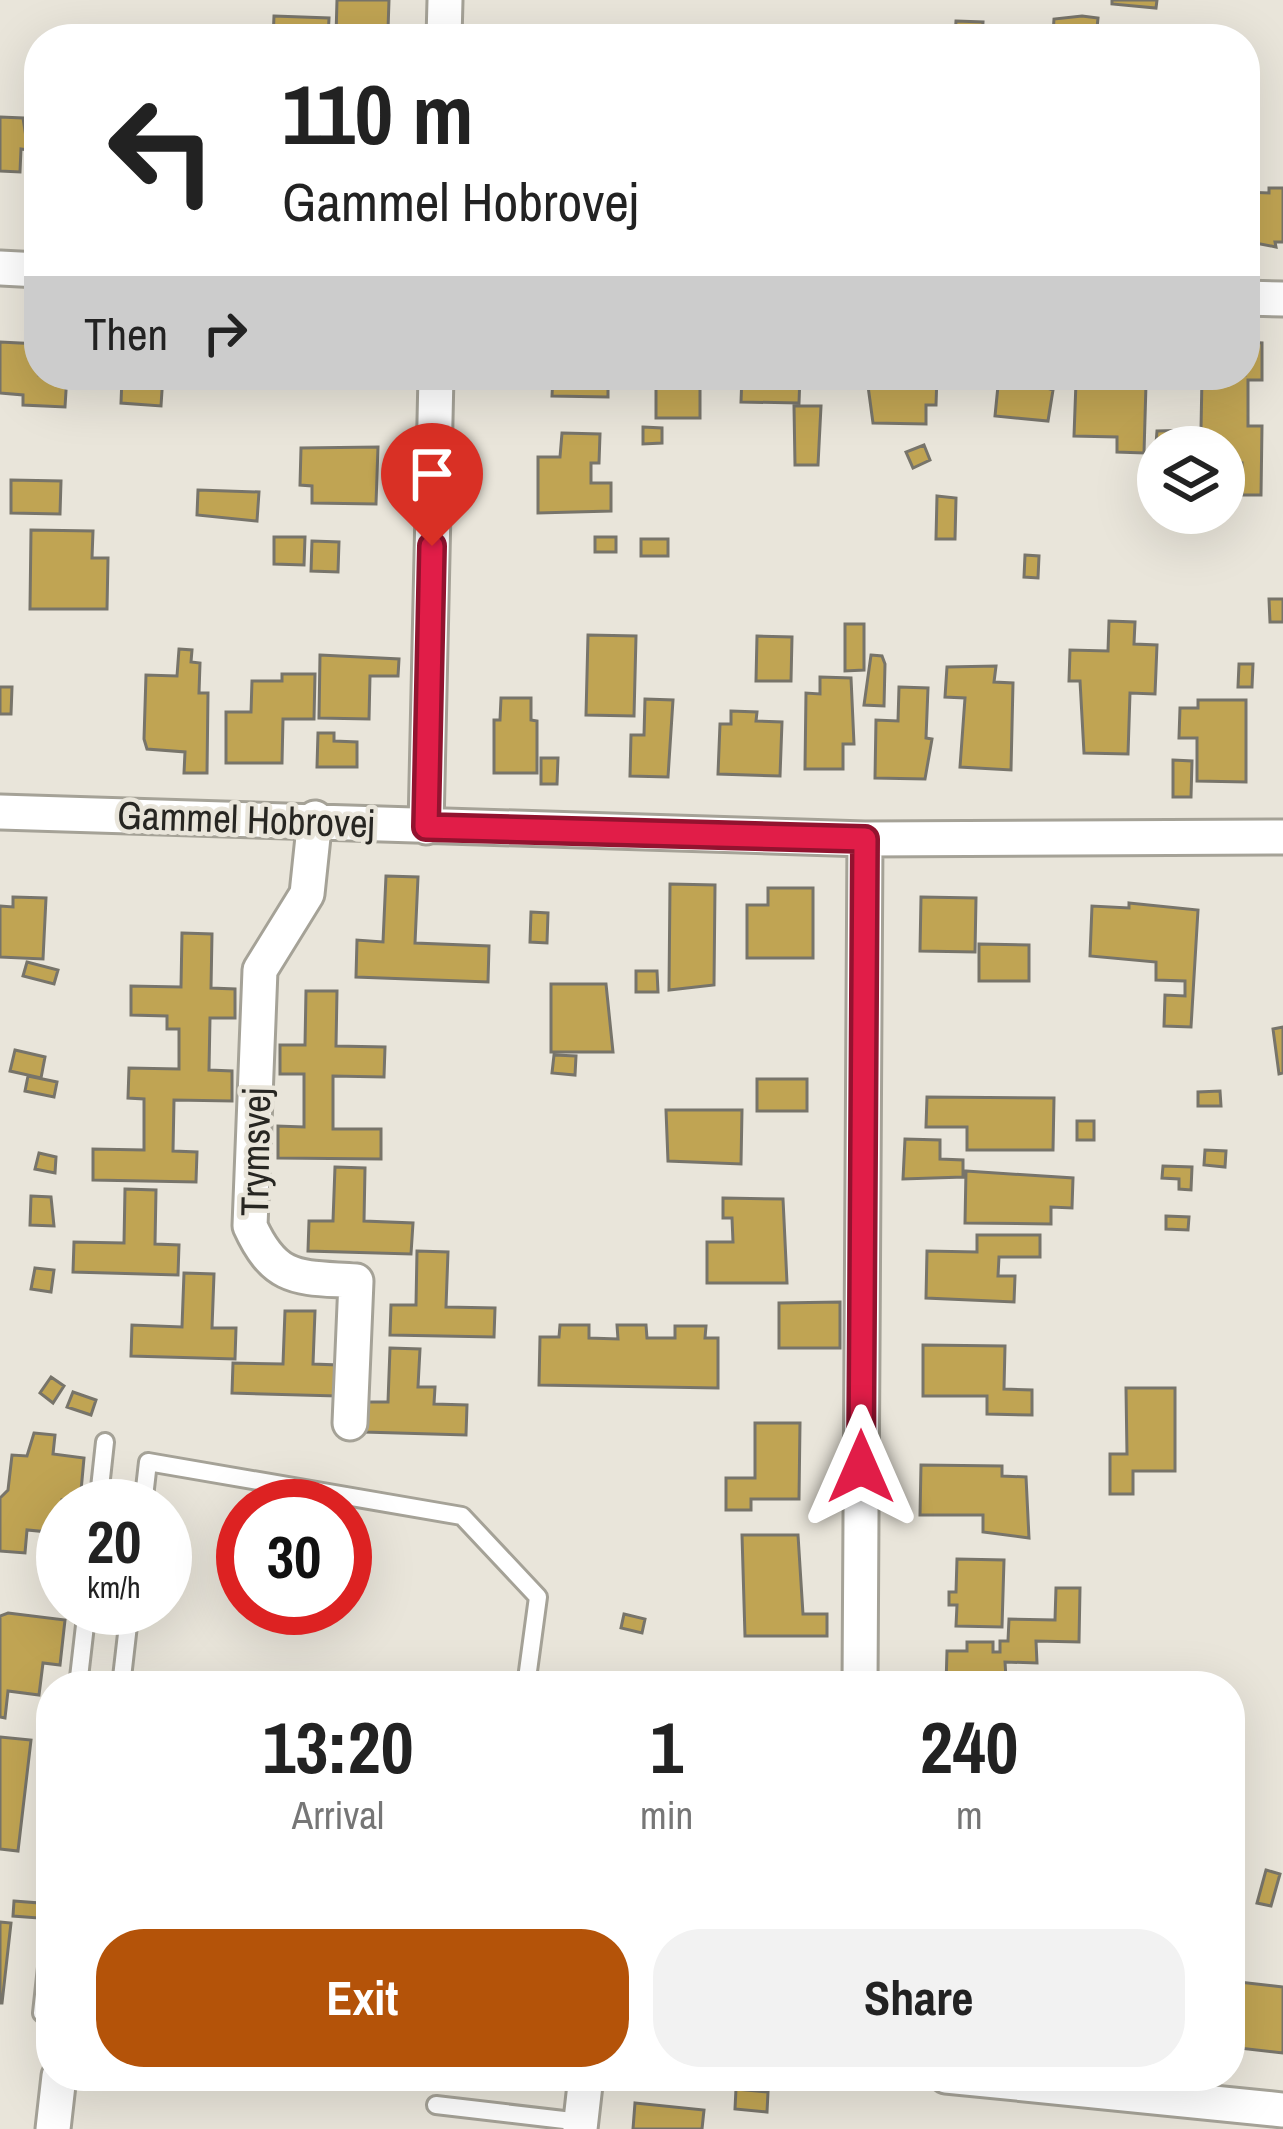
<!DOCTYPE html>
<html lang="en">
<head>
<meta charset="utf-8">
<style>
  body { margin:0; font-family:"Archivo Narrow",sans-serif; background:#f2f2f2; color:#222; height:100vh; display:flex; flex-direction:column; font-size:45px; white-space:nowrap }
  * { box-sizing:border-box; margin:0 }
  p { font-size:39px; color:#767676 }
  .icon { flex:none; width:66px; height:66px; fill:none; stroke:currentColor; stroke-width:2; stroke-linecap:round; stroke-linejoin:round }
  .map { position:relative; flex:1; overflow:hidden }
  .details { position:absolute; left:36px; top:1671px; width:1209px; height:420px; display:flex; flex-direction:column; background:#fff; border-radius:48px; box-shadow:0 12px 48px #0002 }
  .details>* { flex:none }
  .guide { position:absolute; left:24px; top:24px; width:1236px; height:366px; border-radius:48px; box-shadow:0 12px 48px #0002; background:#fff; color:#222; overflow:hidden }
  .tools { position:absolute; left:1137px; top:426px; display:grid; gap:24px }
  .tools a { display:grid; place-items:center; width:108px; height:108px; border-radius:50%; background:#fff; box-shadow:0 12px 48px #0002; font-size:60px }
  .speed { position:absolute; left:36px; top:1479px; display:flex; gap:24px; font-size:60px; font-weight:700; text-align:center }
  .speed>* { display:grid; place-content:center; width:156px; height:156px; border-radius:50%; background:#fff; box-shadow:0 12px 48px #0002; line-height:1 }
  .speed small { font-size:30px; font-weight:400 }
  .speed .limit { border:18px solid #d22; background:#fff; color:#111 }
  .pin { position:absolute; display:grid; place-items:center; width:102px; height:102px; color:#fff; margin:-123px -51px; border-radius:50% 50% 50% 0; rotate:-45deg; box-shadow:0 0 12px #0007 }
  .pin .icon { rotate:45deg }
  .me { position:absolute; width:132px; margin:-66px; rotate:0deg; stroke-linejoin:round; filter:drop-shadow(0 0 9px #0008) }
  .turn { display:flex; align-items:center; gap:42px; height:252px; padding:0 60px; font-size:54px }
  .turn .icon { width:156px; height:156px; stroke-width:2.5 }
  .turn b { display:block; font-size:84px; line-height:102px }
  .then { display:flex; align-items:center; height:114px; padding:0 60px; background:#0003; gap:24px; font-size:45px }
  .eta { display:flex; justify-content:space-evenly; align-items:center; height:204px; text-align:center }
  .eta b { font-size:72px; font-weight:700; line-height:84px }
  .cta { display:flex; gap:24px; margin-top:auto; padding:24px 60px }
  .cta a { flex:1; height:138px; border-radius:48px; background:#b45309; color:#fff; font-size:48px; font-weight:700; line-height:138px; text-align:center }
  .cta a+a { background:#f2f2f2; color:#222 }
  .map>svg:first-child { display:block }
  .building { fill:#c0a453; stroke:#77746a; stroke-width:3 }
  .lines { fill:none; stroke-linecap:round; stroke-linejoin:round }
  .service-casing { stroke:#a5a297; stroke-width:22 }
  .minor-casing { stroke:#a5a297; stroke-width:39 }
  .service { stroke:#fff; stroke-width:16 }
  .minor { stroke:#fff; stroke-width:33 }
  .route-casing { stroke:#92132f; stroke-width:30 }
  .route { stroke:#e11d48; stroke-width:21 }
  .labels { text-anchor:middle; stroke-width:9; stroke-linejoin:round; paint-order:stroke }
  .street-label { font-size:39px; fill:#272622; stroke:#e9e5da }
</style>
</head>
<body>
<div class="map">
<svg width="1283" height="2129" viewBox="0 0 1283 2129">
  <rect width="100%" height="100%" fill="#e9e5da"/>
  <path class="building" d="M337 0H389L388 30 353 29V36H336Z
    M1112 0H1157L1156 8 1112 4Z
    M274 16 329 18 328 39H273Z
    M1082 16 1098 18 1096 39 1053 33 1054 19Z
    M956 21 983 22 982 38 955 37Z
    M0 117 23 118 28 150 21 149 20 172 0 171Z
    M1269 188H1283V242H1275L1276 247 1245 241V192L1269 193Z
    M0 342 39 344V375H67L65 407 23 405V395L0 393Z
    M1245 342 1262 343V380H1248V426H1262L1261 495H1242V463L1230 462V476H1224V447L1156 444 1157 431 1201 430 1202 377 1245 375Z
    M141 375H163L161 406 121 403 122 377Z
    M339 375H392L391 383 339 379Z
    M553 375H608V397L552 396Z
    M742 375H800L799 403 741 402Z
    M874 375H937L936 405H926V424L873 423 868 386H874Z
    M974 375H1044V387L1053 390 1048 421 995 416 998 386 973 383Z
    M1059 375H1086V383L1146 384 1144 453 1117 452V437L1074 436 1076 382Z
    M656 377 700 378V418H656Z
    M794 406H821L818 465H795Z
    M643 427 662 428V443L643 444Z
    M562 433 600 434 599 463H591V483H611V511L538 513V457H560Z
    M924 445 930 460 913 468 906 452Z
    M378 447 376 504 312 503V486L300 485 301 448Z
    M11 480 61 481 60 514 11 513Z
    M198 490 259 492 257 521 197 515Z
    M937 496 956 498 955 539H936Z
    M31 530 93 531 92 558H108L107 609H30Z
    M274 537H305L304 565 274 564Z
    M595 537H616V552H595Z
    M641 539H668V556H641Z
    M312 541 339 542 338 572 311 571Z
    M1025 555 1039 556 1038 578 1024 577Z
    M1269 599H1283V622H1270Z
    M1109 621 1135 622 1134 644 1157 645 1155 694 1130 693 1128 754 1084 753 1080 681H1069L1070 650 1108 651Z
    M845 624H864V670L845 671Z
    M588 635 636 636 634 716 586 715Z
    M757 636 792 637 791 681H756Z
    M179 649 192 650 191 662 200 663 199 693H208L207 773H184L185 752 147 749 144 739 146 675 177 676Z
    M320 655 399 659 398 676H370L369 719 319 718Z
    M871 655 882 656 885 664 884 706 864 705Z
    M1239 664H1253L1252 687H1238Z
    M996 666 994 682 1013 683 1011 770 960 767 965 698 945 697 947 667Z
    M282 674H315L314 719H283L282 763H226V712H251L252 681H282Z
    M820 677 851 678 854 744H843V769H805L806 693 820 694Z
    M0 687H12L11 714H0Z
    M899 687 928 688 926 738 932 739 925 779 875 778 876 720 898 721Z
    M501 698H531V720L537 721V773H494V720H500Z
    M645 699 673 700 668 777 630 776 631 735H644Z
    M1198 700H1246V782L1197 781V738H1179L1180 708H1198Z
    M731 711 757 712 756 721 782 722 780 776 718 774 720 724H731Z
    M318 733H334V741L357 742V767H317Z
    M541 758H558L557 784H541Z
    M1173 760 1192 761 1191 797H1173Z
    M386 876 418 877 415 943 489 946 488 982 356 977 357 940 383 942Z
    M670 884 715 885 714 985 669 990Z
    M768 888H813V958H747V905H768Z
    M13 897 46 898 43 959 0 957V906L13 907Z
    M921 897 976 898 975 952 920 951Z
    M1129 903 1198 910 1191 1027 1164 1026 1165 995 1185 996V981L1156 980V962L1090 956 1092 906 1129 908Z
    M531 912 548 913 547 943 530 942Z
    M182 933 212 934 211 988 235 989V1018H210L209 1070 232 1071V1101L174 1100 173 1151 197 1152 196 1182 93 1180V1149L144 1150V1099L128 1098 129 1068 179 1069V1029H167V1016L131 1015V986L181 987Z
    M979 944 1029 945V981H979Z
    M27 962 58 970 54 984 23 976Z
    M636 971H657L658 992H636Z
    M551 984H606L613 1052H551Z
    M306 991H337L336 1046 385 1047 384 1077 333 1076V1129H381V1159L278 1158V1126L304 1127V1074H280V1045H305Z
    M1283 1027V1073L1279 1074 1273 1029Z
    M15 1050 45 1057 41 1078 10 1071Z
    M554 1055 576 1056 575 1075 552 1073Z
    M28 1076 57 1082 54 1097 25 1091Z
    M757 1079H807V1111H757Z
    M1220 1091 1221 1106H1198V1092Z
    M927 1097 1054 1098 1053 1150H967V1127H926Z
    M666 1110H742L741 1164 668 1161Z
    M1077 1121H1094V1140H1077Z
    M905 1139 940 1140V1159L963 1160V1177L903 1179Z
    M1205 1150 1226 1151 1225 1167 1204 1165Z
    M39 1153 56 1157 55 1173 35 1169Z
    M1163 1166 1192 1167 1191 1190 1179 1189V1179L1162 1178Z
    M335 1167 365 1168 364 1221 413 1223 411 1254 308 1251 309 1221H333Z
    M966 1171 1073 1178 1072 1208 1051 1207V1224L965 1223Z
    M125 1189 156 1190 155 1244 179 1245 178 1275 73 1272 74 1242 124 1243Z
    M31 1196 51 1197 54 1226 30 1225Z
    M723 1198 783 1199 787 1283H707V1242H733L732 1218H723Z
    M1166 1216 1189 1217 1188 1230 1166 1229Z
    M977 1235H1040V1257H999L998 1276H1015L1014 1302 926 1298 927 1251 977 1252Z
    M417 1251 448 1252 446 1307 495 1308 494 1337 390 1335 391 1305H416Z
    M35 1268 54 1270 51 1292 31 1289Z
    M184 1273 214 1274 212 1328H236L235 1359 131 1356 132 1325 182 1327Z
    M840 1302V1348H779V1303Z
    M285 1311H315L313 1364 338 1365 337 1396 232 1393 233 1363 283 1364Z
    M560 1325H589V1338L618 1339 617 1325H646L647 1338H675V1326H706L705 1338H718V1388L539 1385 540 1337H559Z
    M923 1345 1005 1346 1004 1389 1032 1390V1415L987 1414V1396H923Z
    M390 1348 420 1349 418 1387H435L434 1404 467 1405 466 1435 364 1432V1402H388Z
    M51 1377 64 1386 53 1403 40 1393Z
    M1126 1388H1175V1471H1133V1494H1110V1454H1127Z
    M73 1392 96 1400 91 1415 67 1407Z
    M755 1423H800L799 1499H751V1510H726V1478H755Z
    M34 1433 55 1435 53 1454 84 1458 80 1502 62 1500 59 1533 27 1530 25 1553 0 1551V1498L8 1490 12 1455 27 1456Z
    M921 1465 1002 1466V1476L1026 1477 1029 1538 983 1532V1515H920Z
    M742 1535H798L803 1614H827V1636H745Z
    M957 1559 1004 1560 1002 1627 956 1626 957 1605H949V1592H956Z
    M1056 1588H1080L1079 1642 1036 1641 1037 1663 1005 1662 1006 1678H1016V1686L946 1685 947 1651H967V1642H993V1652H1000V1641H1008L1009 1619 1055 1620Z
    M8 1613 65 1620 60 1665 43 1663 39 1695 8 1691 5 1718 0 1717V1616Z
    M624 1614 645 1619 642 1633 621 1628Z
    M0 1737 31 1740 18 1851 0 1849Z
    M1266 1870 1280 1874 1271 1906 1257 1903Z
    M14 1901 39 1903 38 1918 13 1916Z
    M0 1922 11 1923 2 2003H0Z
    M1230 1981 1283 1987V2053L1230 2047Z
    M736 2089 768 2092 767 2112 735 2109Z
    M635 2103 704 2110 702 2129H633Z"/>
  <g class="lines">
    <defs>
      <path id="service" d="M98 1506 105 1442
        M143 1506 148 1462 462 1516 538 1597 526 1686
        M78 1686 87 1608
        M121 1686 130 1608
        M51 1931 42 2013 51 2022
        M436 2105 581 2122"/>
      <path id="minor" d="M444 39 445 0
        M0 268 39 270
        M1245 298 1283 299
        M0 812 865 839 1283 837
        M315 818 307 894 260 970 250 1226C276 1283 300 1277 356 1281L350 1423
        M426 827 436 375
        M860 1686 865 839
        M946 2076 1283 2110
        M53 2129 59 2076
        M580 2129 586 2076"/>
    </defs>
    <use href="#service" class="service-casing"/>
    <use href="#minor" class="minor-casing"/>
    <use href="#service" class="service"/>
    <use href="#minor" class="minor"/>
  </g>
  <g class="lines">
    <defs>
      <path id="route" d="M432 546 426 827 865 839 861 1467"/>
    </defs>
    <use href="#route" class="route-casing"/>
    <use href="#route" class="route"/>
  </g>
  <g class="labels">
    <g class="street-label">
      <text transform="translate(246 819) rotate(2)" y="14">Gammel Hobrovej</text>
      <text transform="translate(255 1152) rotate(-89)" y="14">Trymsvej</text>
    </g>
  </g>
</svg>
<div class="tools">
<a><svg class="icon" aria-label="layers" viewBox="0 0 24 24"><path d="M12 4l9 5-9 5-9-5zM3 14l9 5 9-5"/></svg></a>
</div>
<div class="speed"><div>20<small>km/h</small></div><div class="limit">30</div></div>
<div class="pin" style="left:432px;top:546px;background:#d93025"><svg class="icon" aria-label="arrive" viewBox="0 0 24 24"><path d="M6 21V4h12l-3 4 3 4H6"/></svg></div>
<svg class="me" style="left:861px;top:1467px" viewBox="-20 -20 40 40"><path d="M0-17L14 15 0 8-14 15z" fill="#e11d48" stroke="#fff" stroke-width="4"/></svg>
<div class="guide">
<div class="turn"><svg class="icon" aria-label="left" viewBox="0 0 24 24"><path d="M17 20v-9H6M10 6l-5 5 5 5"/></svg><div><b>110 m</b>Gammel Hobrovej</div></div>
<div class="then">Then<svg class="icon" aria-label="right" viewBox="0 0 24 24"><path d="M7 20v-9h11M14 6l5 5-5 5"/></svg></div>
</div>
<section class="details">
<div class="eta">
<div><b>13:20</b><p>Arrival</p></div>
<div><b>1</b><p>min</p></div>
<div><b>240</b><p>m</p></div>
</div>
<div class="cta"><a>Exit</a><a>Share</a></div>
</section>
</div>
</body>
</html>
